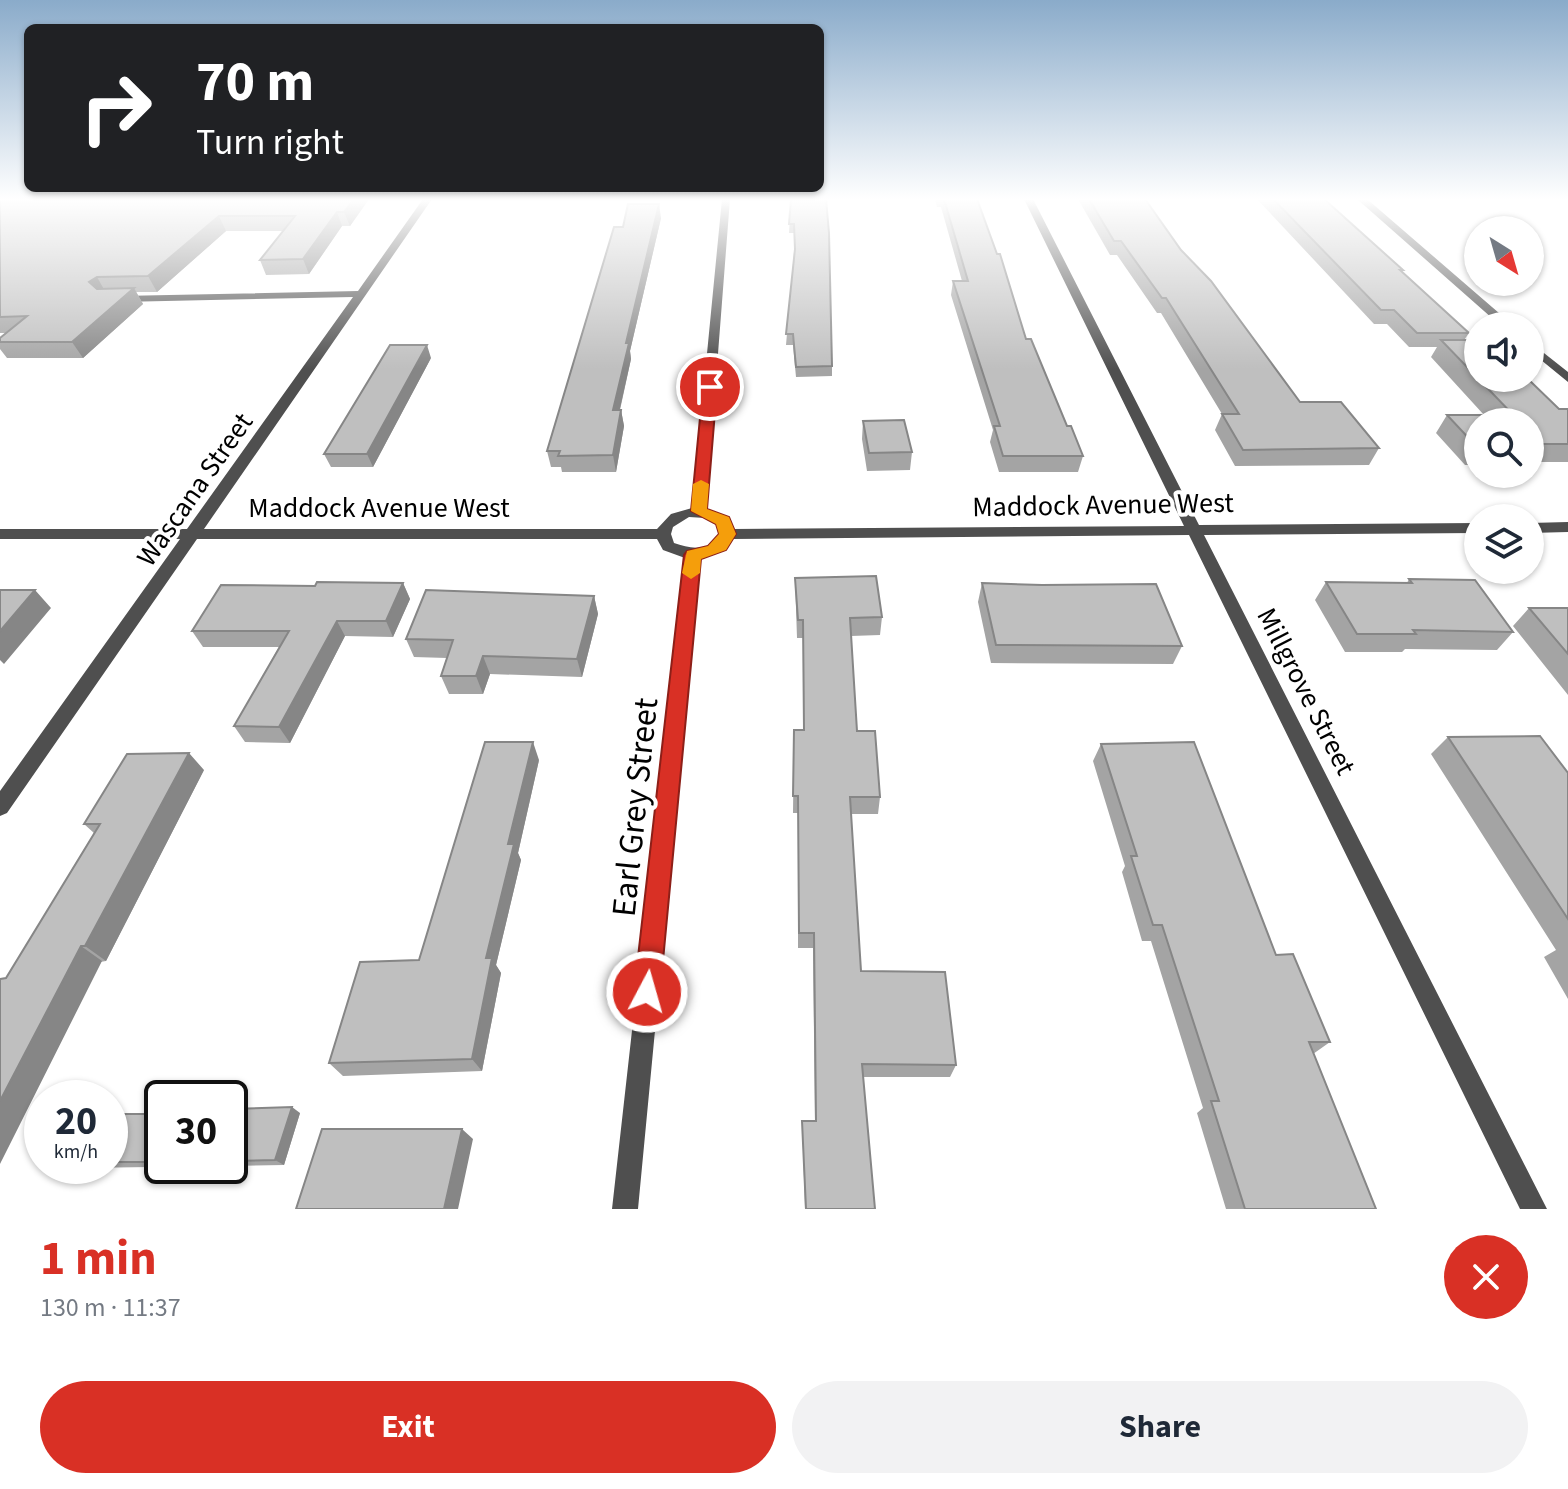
<!DOCTYPE html>
<html lang="en">
<head>
<meta charset="utf-8">
<style>
  body { margin:0; font-family:"Source Sans 3",sans-serif; background:#f2f2f3; color:#1f2937; height:100vh; display:flex; flex-direction:column; font-size:30px; white-space:nowrap }
  * { box-sizing:border-box; margin:0 }
  p { font-size:26px; color:#747a83 }
  .icon { flex:none; width:44px; height:44px; fill:none; stroke:currentColor; stroke-width:2; stroke-linecap:round; stroke-linejoin:round }
  .map { position:relative; height:1209px; overflow:hidden }
  .side { display:flex; flex-direction:column; background:#fff; flex:1 }
  .side>* { flex:none }
  .top-card { position:absolute; left:24px; top:24px; width:800px; height:168px; border-radius:12px; box-shadow:0 2px 6px #0004; background:#202124; color:#fff; overflow:hidden }
  .needle { width:52px; rotate:143deg }
  .buttons { position:absolute; left:1464px; top:216px; display:grid; gap:16px }
  .buttons a { display:grid; place-items:center; width:80px; height:80px; border-radius:50%; background:#fff; box-shadow:0 2px 6px #0004; font-size:40px }
  .speed { position:absolute; left:24px; top:1080px; display:flex; gap:16px; font-size:40px; font-weight:700; text-align:center }
  .speed>* { display:grid; place-content:center; width:104px; height:104px; border-radius:50%; background:#fff; box-shadow:0 2px 6px #0004; line-height:1 }
  .speed small { font-size:20px; font-weight:400 }
  .speed .limit { border:4px solid #111; border-radius:12px; background:#fff; color:#111 }
  .pin { position:absolute; display:grid; place-items:center; width:68px; height:68px; color:#fff; margin:-34px; border:4px solid #fff; border-radius:50%; box-shadow:0 2px 8px #0007 }
  .me { position:absolute; width:88px; margin:-44px; rotate:6deg; stroke-linejoin:round; filter:drop-shadow(0 0 6px #0008) }
  .turn { display:flex; align-items:center; gap:28px; height:168px; padding:0 40px; font-size:36px }
  .turn .icon { width:104px; height:104px; stroke-width:2.5 }
  .turn b { display:block; font-size:56px; line-height:68px }
  .round { display:grid; place-items:center; flex:none; width:84px; height:84px; border-radius:42px; background:#f2f2f3 }
  .head { display:flex; align-items:center; justify-content:space-between; height:136px; padding:0 40px }
  h1 { font-size:48px; font-weight:700; line-height:60px; color:#d93025 }
  .button { display:flex; gap:16px; margin-top:auto; padding:16px 40px }
  .button a { flex:1; height:92px; border-radius:48px; background:#d93025; color:#fff; font-size:32px; font-weight:700; line-height:92px; text-align:center }
  .button a+a { background:#f2f2f3; color:#1f2937 }
  .map>svg:first-child { display:block }
  .lines { fill:none; stroke-linecap:round; stroke-linejoin:round }
  .street { fill:#4f4f4f; fill-rule:evenodd }
  .wall { fill:#a4a4a4 }
  .shaded-wall { fill:#868686 }
  .building { fill:#bfbfbf; stroke:#868686; stroke-width:2 }
  .route { fill:#d93025; stroke:#8d1f18; stroke-width:2 }
  .slow { fill:#f59e0b }
  .labels { text-anchor:middle; stroke-width:8; stroke-linejoin:round; paint-order:stroke }
  .street-label { font-size:28px; fill:#000; stroke:#fff }
  .near-street-label { font-size:34px; fill:#000; stroke:#fff }
</style>
</head>
<body>
<div class="map">
<svg width="1568" height="1209" viewBox="0 0 1568 1209">
  <rect width="100%" height="100%" fill="#fff"/>
  <g class="lines">
    <path class="street" d="M423 199H432L204 529H657L671 514 692 508 722 199H730L706 508 728 518 733 529 1184 526 1024 199H1033L1199 525 1478 523V533L1204 535 1547 1209H1520L1189 535 732 539 725 550 700 558 638 1209H612L685 558 663 550 657 539H197L7 813 0 816V791L180 539H0V529H187L353 297 120 302 115 299 120 296 358 291ZM689 517 705 518 717 524 721 534C709 552 691 549 674 543L671 534 673 527Z
      M1357 199H1367L1514 326H1501Z
      M1530 342 1568 372V382L1530 351Z
      M1568 522V532L1530 533V523Z"/>
  </g>
  <path class="wall" d="M0 199H369L350 226H342L309 274 266 275 260 260 283 231H226L157 292H136L143 304 83 358H7L0 349V338L6 333H0Z
    M791 199 832 366V376L796 377 793 345H786L794 252V233H789Z
    M935 199H977L1026 339 1067 426 1083 456 1078 472H999L990 442 993 430 951 295 953 281H962L941 207H937Z
    M1078 199H1145L1181 250 1300 402 1379 448 1369 465 1235 466 1215 430 1222 414 1161 313H1157L1117 255H1110Z
    M1257 199H1324L1403 270 1402 272 1469 333 1464 340 1559 409H1568V462H1530V422H1478V465H1465L1436 433 1447 415H1484L1431 357 1437 347H1409L1387 324H1374Z
    M661 218 630 351 631 359 620 410H621L624 426 616 472H562L561 467H551L547 451 623 227Z
    M431 358 373 467H331L324 454Z
    M863 421 912 452 910 470 867 471 862 439Z
    M795 578 882 617 880 635 851 636 857 731 880 797 878 814H851L861 971 956 1065 950 1077H863L875 1209H805L802 1121H815L813 948H798V813H793L794 730H804L803 638H797Z
    M1409 579 1513 632 1497 650 1405 649 1402 652H1345L1315 600 1326 582 1407 583Z
    M403 583 410 599 393 637 345 636 290 743 245 742 234 726 279 647H203L192 631 315 586Z
    M982 583 1182 646 1173 664 991 663 978 602Z
    M594 596 598 614 582 677 490 674 483 694H449L441 676 447 658 414 657 406 639Z
    M1529 608H1568V695L1513 626Z
    M1448 737 1568 773V999L1544 957 1556 950 1431 754Z
    M1101 744 1276 955 1330 1042 1313 1054 1376 1209H1226L1197 1113 1203 1108 1151 941H1142L1122 872 1125 866 1093 761Z
    M539 760 518 853 521 860 496 965 501 973 482 1071 343 1076 329 1063 419 960Z
    M204 770 106 961 6 978 94 833 84 824Z
    M230 1109 300 1113 284 1165 230 1166Z
    M110 1114H162V1166H222L80 1168 75 1166H110Z"/>
  <path class="shaded-wall" d="M354 199H369L350 226 344 212Z
    M659 204 661 218 630 351 631 359 616 426 613 410 626 343Z
    M337 212 342 226 309 274 303 259Z
    M219 216 226 231 157 292 148 276Z
    M97 277 106 293 98 298 89 282Z
    M134 288 143 304 83 358 72 342Z
    M427 345 431 358 373 467 367 454Z
    M621 410 624 426 616 472 613 455Z
    M403 583 410 599 393 637 386 621Z
    M35 590 51 608 4 664 0 660V631Z
    M594 596 598 614 582 677 577 659Z
    M337 621 345 636 290 743 279 727Z
    M483 656 490 674 483 694 476 676Z
    M533 742 539 760 518 853 521 860 496 965 501 973 482 1071 472 1059 486 958 508 844Z
    M189 753 204 770 106 961 85 946Z
    M81 946 102 961 0 1164V1101Z
    M292 1107 300 1113 284 1165 275 1160Z
    M462 1129 473 1139 458 1209H444Z"/>
  <path class="building" d="M0 199H354L344 212H337L303 259 260 260 295 216H219L148 276 97 277 89 282 97 289 134 288 72 342H0V338L27 316 0 317Z
    M791 199H826L829 233 832 366 796 367 793 334H786L795 249 794 224H789Z
    M944 199H977L997 254H1000L1026 339H1031L1067 426H1071L1083 456H1003L994 426H1000L953 281H968Z
    M1089 199H1145L1181 250 1211 281 1300 402H1341L1379 448 1243 450 1222 414H1239L1166 298H1162L1121 241H1114Z
    M1273 199H1324L1403 270H1400L1469 333H1417L1394 310H1381Z
    M628 204H659L626 343H629L613 410H621L613 455 558 456 560 451H547L614 227H623Z
    M1441 340H1478V378H1527L1559 409H1568V444H1542L1530 432V422H1520Z
    M390 345H427L367 454H324Z
    M1447 415H1507L1514 422H1478L1477 447Z
    M904 420 912 452 869 453 863 421Z
    M1530 438 1539 447H1530Z
    M876 576 882 617 850 618 857 731H875L880 797H850L861 971 945 972 956 1065 862 1064 875 1209H806L802 1121H816L814 933H799L798 796H793L794 730H804L803 620H798L795 578Z
    M1409 579 1475 580 1513 632 1413 630 1416 634H1357L1326 582 1412 583Z
    M317 582 403 583 386 621H337L279 727 234 726 289 631H192L221 585 315 586Z
    M982 583 1042 585 1156 584 1182 646 996 645Z
    M0 590H35L0 631Z
    M426 590 594 596 577 659 483 656 476 676H441L453 640 406 639Z
    M1529 608H1568V654Z
    M1540 736 1568 773V919L1448 737Z
    M485 742H533L508 844H514L486 958H492L472 1059 329 1063 360 962 419 960Z
    M1194 742 1276 955 1293 954 1330 1042H1309L1376 1209H1245L1211 1101H1219L1162 925H1153L1131 856H1137L1101 744Z
    M189 753 85 946H81L0 1101V979L6 978 100 824H84L127 754Z
    M292 1107 275 1160 230 1161V1109Z
    M110 1114H162V1162H110Z
    M322 1129H462L444 1209H296Z"/>
  <linearGradient id="sky" x2="0" y2="1"><stop stop-color="#8aabca"/><stop offset="0.54" stop-color="#fff"/><stop offset="1" stop-color="#fff" stop-opacity="0"/></linearGradient>
  <rect width="1568" height="369" fill="url(#sky)"/>
  <path class="route" d="M710 382 717 387 707 509 729 517 736 534 726 550 701 559 660 992 657 1001 647 1005 638 1001 634 992 684 555 687 551 708 546 719 534 716 524 691 511 703 387Z"/>
  <path class="slow" d="M701 480 709 484 707 509 729 517 736 534 726 550 701 559 700 573 691 579 682 573 687 551 708 546 719 534 716 524 691 511 693 484Z"/>
  <g class="labels">
    <g class="street-label">
      <text transform="translate(194 489) rotate(-55)" y="10">Wascana Street</text>
      <text transform="translate(1103 504) rotate(-1)" y="10">Maddock Avenue West</text>
      <text x="379" y="517">Maddock Avenue West</text>
      <text transform="translate(1307 691) rotate(63)" y="10">Millgrove Street</text>
    </g>
    <g class="near-street-label">
      <text transform="translate(634 807) rotate(-84)" y="12">Earl Grey Street</text>
    </g>
  </g>
</svg>
<div class="buttons">
<a><svg class="needle" viewBox="-14 -14 28 28"><path d="M0-13l5 13h-10z" fill="#e53935"/><path d="M0 13l5-13h-10z" fill="#747a83"/></svg></a>
<a><svg class="icon" aria-label="sound" viewBox="0 0 24 24"><path d="M4 9h4l5-4v14l-5-4H4zM17 9q2 3 0 6"/></svg></a>
<a><svg class="icon" aria-label="search" viewBox="0 0 24 24"><circle cx="10" cy="10" r="6"/><path d="M15 15l6 6"/></svg></a>
<a><svg class="icon" aria-label="layers" viewBox="0 0 24 24"><path d="M12 4l9 5-9 5-9-5zM3 14l9 5 9-5"/></svg></a>
</div>
<div class="speed"><div>20<small>km/h</small></div><div class="limit">30</div></div>
<div class="pin" style="left:710px;top:387px;background:#d93025"><svg class="icon" aria-label="arrive" viewBox="0 0 24 24"><path d="M6 21V4h12l-3 4 3 4H6"/></svg></div>
<svg class="me" style="left:647px;top:992px" viewBox="-20 -20 40 40"><circle r="17" fill="#d93025" stroke="#fff" stroke-width="3"/><path d="M0-11L8 9 0 5-8 9z" fill="#fff"/></svg>
<div class="top-card">
<div class="turn"><svg class="icon" aria-label="right" viewBox="0 0 24 24"><path d="M7 20v-9h11M14 6l5 5-5 5"/></svg><div><b>70 m</b>Turn right</div></div>
</div>
</div>
<section class="side">
<div class="head"><div><h1>1 min</h1><p>130 m · 11:37</p></div><a class="round" style="background:#d93025;color:#fff"><svg class="icon" aria-label="close" viewBox="0 0 24 24"><path d="M6 6l12 12M18 6L6 18"/></svg></a></div>
<div class="button"><a>Exit</a><a>Share</a></div>
</section>
</body>
</html>
